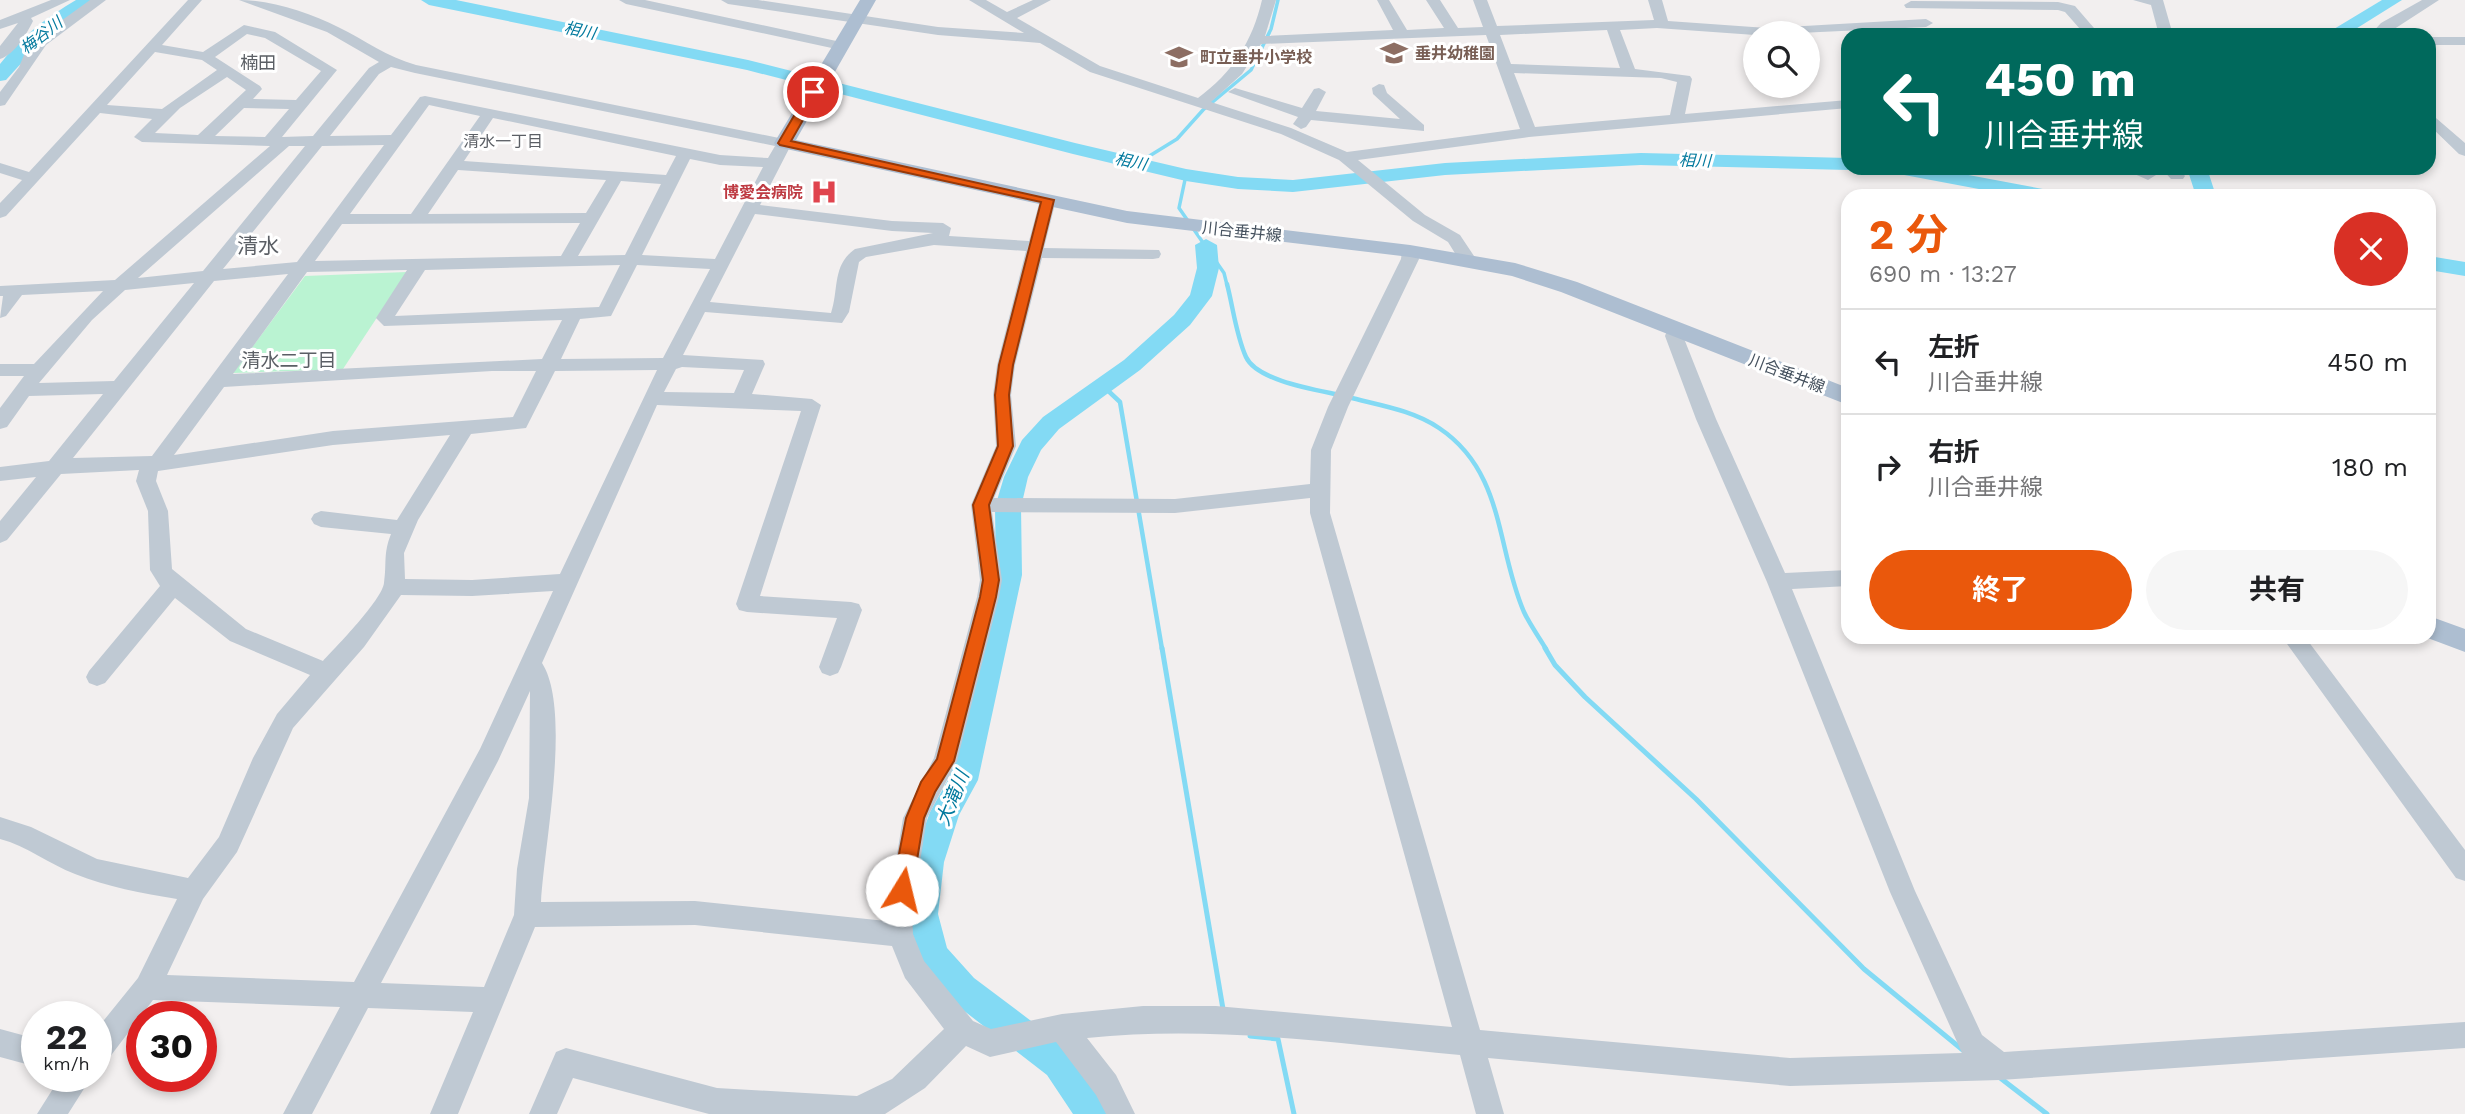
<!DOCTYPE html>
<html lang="ja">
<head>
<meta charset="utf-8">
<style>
  body { margin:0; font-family:"Work Sans","Noto Sans JP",sans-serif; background:#f6f6f6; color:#202124; height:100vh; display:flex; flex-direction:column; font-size:26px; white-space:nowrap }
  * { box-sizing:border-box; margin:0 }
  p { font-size:23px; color:#757577 }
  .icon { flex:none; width:38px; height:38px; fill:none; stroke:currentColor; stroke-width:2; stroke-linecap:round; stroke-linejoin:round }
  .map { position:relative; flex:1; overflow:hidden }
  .sheet { position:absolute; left:1841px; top:189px; width:595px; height:455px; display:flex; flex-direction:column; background:#fff; border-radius:21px; box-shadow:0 4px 10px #0003 }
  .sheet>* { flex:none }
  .banner { position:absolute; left:1841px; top:28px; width:595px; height:147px; border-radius:21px; box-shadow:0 4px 10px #0003; background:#00695c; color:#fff; overflow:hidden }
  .tools { position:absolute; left:1743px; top:21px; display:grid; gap:14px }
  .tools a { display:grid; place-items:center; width:77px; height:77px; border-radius:50%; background:#fff; box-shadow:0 4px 10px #0003; font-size:35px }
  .speed { position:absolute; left:21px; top:1001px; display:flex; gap:14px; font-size:35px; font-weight:700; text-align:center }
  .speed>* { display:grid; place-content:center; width:91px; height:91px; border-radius:50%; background:#fff; box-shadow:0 4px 10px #0003; line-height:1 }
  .speed small { font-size:18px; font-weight:400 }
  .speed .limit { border:10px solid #d22; background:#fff; color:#111 }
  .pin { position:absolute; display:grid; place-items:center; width:60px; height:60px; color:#fff; margin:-30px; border:4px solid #fff; border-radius:50%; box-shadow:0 2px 7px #0007 }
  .me { position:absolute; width:77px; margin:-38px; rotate:9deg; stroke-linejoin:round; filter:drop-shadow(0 0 5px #0008) }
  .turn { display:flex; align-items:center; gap:24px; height:147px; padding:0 28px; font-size:32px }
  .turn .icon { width:91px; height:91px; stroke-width:2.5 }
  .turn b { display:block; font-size:49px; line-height:60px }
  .round { display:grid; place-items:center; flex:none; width:74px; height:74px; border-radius:37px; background:#f6f6f6 }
  .overview { display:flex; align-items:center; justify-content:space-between; height:119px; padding:0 28px }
  h1 { font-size:42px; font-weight:700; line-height:52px; color:#ea580c }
  .button { display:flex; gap:14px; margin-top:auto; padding:14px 28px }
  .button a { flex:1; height:80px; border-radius:42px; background:#ea580c; color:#fff; font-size:28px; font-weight:700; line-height:80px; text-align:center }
  .button a+a { background:#f6f6f6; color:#202124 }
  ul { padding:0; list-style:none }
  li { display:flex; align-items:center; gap:21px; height:105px; padding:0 28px; border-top:2px solid #e0e0e0 }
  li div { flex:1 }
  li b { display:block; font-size:26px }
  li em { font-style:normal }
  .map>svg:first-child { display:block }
  .green { fill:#baf3d2 }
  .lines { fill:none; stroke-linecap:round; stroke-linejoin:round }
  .stream-far2 { stroke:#83daf4; stroke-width:3.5 }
  .stream-far1 { stroke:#83daf4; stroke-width:4.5 }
  .stream { stroke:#83daf4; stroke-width:5 }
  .river { fill:#83daf4; fill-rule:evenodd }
  .minor { fill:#bfc9d3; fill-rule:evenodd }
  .major { fill:#adbed1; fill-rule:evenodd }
  .route { fill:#ea580c; stroke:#983908; stroke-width:2 }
  .labels { text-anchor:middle; stroke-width:6; stroke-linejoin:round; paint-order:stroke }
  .far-water-label { font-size:16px; font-style:italic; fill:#037a9e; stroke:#fff }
  .far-education-label { font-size:16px; font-weight:bold; fill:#785e54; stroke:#fff; text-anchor:start }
  .far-neighbourhood-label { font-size:16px; fill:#5b5f65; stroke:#fff }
  .far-health-label { font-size:16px; font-weight:bold; fill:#be3a42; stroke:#fff; text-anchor:end }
  .far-street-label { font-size:16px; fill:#46525f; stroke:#fff }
  .far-quarter-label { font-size:18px; fill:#5b5f65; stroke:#fff }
  .neighbourhood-label { font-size:19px; fill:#5b5f65; stroke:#fff }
  .water-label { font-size:19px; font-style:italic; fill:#037a9e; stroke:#fff }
  .quarter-label { font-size:21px; fill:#5b5f65; stroke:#fff }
</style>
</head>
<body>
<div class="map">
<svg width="2465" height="1114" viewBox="0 0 2465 1114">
  <rect width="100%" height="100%" fill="#f2efef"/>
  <path class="green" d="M407 272 343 369 233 373 305 276Z"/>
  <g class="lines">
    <path class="stream-far2" d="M1138 163 1177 139 1203 110 1251 70 1271 29 1278 0
      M1186 175 1179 208 1224 273 1227 285"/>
    <path class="stream-far1" d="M1227 284C1233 307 1236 335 1246 357 1257 381 1317 390 1340 395
      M1102 385 1120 402 1162 649
      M1348 397C1378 405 1413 410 1439 428 1505 472 1496 548 1524 612 1530 625 1539 637 1546 649"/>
    <path class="stream" d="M1162 648 1223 1009
      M1545 648 1555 665 1585 697 1696 799 1864 969 1964 1051
      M1250 1036 1278 1039 1294 1114
      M1999 1077 2047 1114"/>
    <path class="river" d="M76 0H96L46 36 6 80 0 81V64C21 37 47 17 76 0Z
      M421 0H456L748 60 1075 143 1186 169 1238 177 1293 180 1445 163 1641 153 1848 158V168H1855L1848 170 1641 165 1445 175 1293 192 1238 189 1186 181 1073 154 747 70 429 5Z
      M2382 0H2402L2346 35H2324Z
      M1889 168H1931L2048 190 2058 196H2016L1899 174Z
      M2187 168H2207L2216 196H2196Z
      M1206 239 1217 245 1219 268 1212 296 1190 325 1140 370 1059 429 1041 450 1028 477 1021 507 1022 575 978 780 959 815 944 862 938 914 947 948 974 978 1071 1051 1112 1114H1073L1047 1075 950 1000 920 967 906 914 912 862 930 812 949 778 996 575 995 507 1004 477 1022 440 1043 417 1124 360 1174 315 1190 295 1197 268 1195 245Z
      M2429 256 2465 262V276L2429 270Z"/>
    <path class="minor" d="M51 0H70L31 18 33 21C26 35 15 54 0 59V46L18 23 0 29V20Z
      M90 0H106L46 45 5 105 0 106V92L19 67 26 50 36 39Z
      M188 0H202L162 45 203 52 244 25 275 32 337 70 282 137 313 136 369 68 379 62 327 32 239 0C271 0 310 13 338 27 365 40 387 57 416 65L789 140 792 143 760 205 892 221 943 223 951 228 949 236 1029 241 1040 200 1048 195 1056 200 1044 248 1159 250 1161 254 1159 258 1153 259 1042 258 1015 365 1011 395 1016 446 994 498 1175 499 1310 484 1311 450 1328 407 1401 259 1402 251 1410 246 1416 247 1419 259 1348 407 1331 450 1330 513 1480 1030 1790 1058 1962 1053 1890 892 1767 582 1696 419 1665 336 1669 325 1675 323 1684 329 1683 336 1716 419 1785 573 1848 570V586L1792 589 1915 891 1982 1035 2004 1052 2465 1022V1048L2000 1080 1790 1086 1488 1058 1504 1114H1476L1460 1055C1335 1043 1212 1025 1087 1038L1116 1075 1135 1114H1106L1096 1095 1056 1042 990 1057 966 1046 925 1088 885 1114H709L573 1078 557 1114H529L556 1052 566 1048 717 1088 857 1096 892 1079 944 1029 905 978 892 946 695 925 535 927 458 1114H430L473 1012 368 1008 312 1114H283L340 1007 153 1000 106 1062 96 1066V1030L138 978 177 899C142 893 107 887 75 874 49 864 27 846 0 839V817L31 827 97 859 188 878 219 837 253 758 277 714 310 675 230 641 175 598 105 683 97 686 89 683 86 677 89 671 160 586 150 570 148 511 136 481 139 470 61 474 7 540 0 543V521L36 477 0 481V467L49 461 103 394 29 396 7 427 0 429V408L24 376H0V364H34L103 291 22 295 6 316 0 318 3 296H0V286L115 280 270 146 142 142 134 137 152 119 100 113 6 216 0 218V203L22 180 0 173V163L29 172ZM247 34 265 38 321 71 296 100 253 99 262 89 260 86 215 57ZM155 52 202 60 217 70 162 109 107 105ZM391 67 415 73 775 146 768 158 720 155 425 96 420 97 391 135 330 136 379 74ZM227 77 246 90 198 135 155 133 180 108ZM429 105 480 116 411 214H350ZM244 108 289 109 265 137 215 136ZM493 118 676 156 666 175 464 161ZM384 145 297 262 223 269 322 146ZM289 146H305L203 271 138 278ZM690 159 720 165 763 167 715 259 642 255ZM458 170 606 180 586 213 428 214ZM621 181 661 184 625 255 578 256ZM755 214 892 231 933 233 855 249C832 265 839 289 831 313L710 302ZM580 223 561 256 315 261 342 224ZM934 245 1026 251 997 365 993 395 996 446 971 505 980 580 977 597 934 758 903 818 886 921 695 901 541 902C544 845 572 710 542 663L657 405 801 411 736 604 739 610 747 612 837 618 819 667 822 673 830 676 838 673 841 667 862 610 859 604 851 602 760 596 821 405 812 399 752 394 765 364 763 360 683 355 705 312 842 323 849 312 859 262 866 257ZM620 265 599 307 395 316 425 270ZM637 265 710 269 663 358 561 359 580 319 611 316ZM407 270 376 318 384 326 562 320 542 359 233 374 307 272ZM288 274 152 456 73 458 214 281ZM194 283 114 381 39 383 92 320 125 290ZM682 367 744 370 734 393 664 392 676 369ZM657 370 560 574 472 580 405 579 404 553 418 520 471 434 526 428 555 371ZM492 371H536L513 417 333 431 174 455 224 387ZM450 435 397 520 321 511 314 514 311 519 314 524 321 527 391 534C383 554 387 563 384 583 382 600 336 647 323 661L246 629 172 569 168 511 156 481 158 471 333 445ZM1310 498V513L1452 1027 1216 1006H1143L1062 1014 991 1029 973 1021 924 961 913 934 912 912 927 818 957 761 999 597 1002 580 992 512 1175 513ZM553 591 480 749 354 982 167 975 203 899 237 852 293 728 364 647 401 595 472 596ZM530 691 529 798 517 869 514 915 484 987 381 983 498 761Z
      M619 0H645L841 42 848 46 841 50 626 4Z
      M721 0H758L938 27 1024 33 969 0H986L1007 12 1033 0H1051L1017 18 1100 66 1198 98C1233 72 1252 42 1262 0H1276L1265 36 1393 30 1377 0H1389L1407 30 1444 28 1426 0H1440L1458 28 1483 27 1473 0H1487L1497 26 1654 20 1648 0H1662L1668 21 1767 28 1926 19 1933 23 1926 27 1755 35 1657 28 1620 30 1635 69 1690 76 1692 79 1685 114 1848 100V108L1529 137 1358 160 1425 215 1460 235 1476 259 1467 264 1461 263 1448 242 1413 221 1339 160 1281 134 1090 72 1040 43 938 35 728 4ZM1607 30 1620 68 1511 64 1500 35ZM1486 35 1520 129 1347 152 1291 128 1211 102 1242 74 1261 44ZM1514 73 1661 78 1677 82 1670 115 1535 127Z
      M2133 0H2163L2173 35H2159L2151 5Z
      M2422 0H2439L2385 35H2370L2381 23Z
      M1911 1 2058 2 2075 6 2094 28 2111 29 2116 35H2025L2032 31 2080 29 2065 12 2058 10 1906 8 1904 5Z
      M2429 37H2465V45H2429Z
      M1379 84 1384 85 1387 93 1424 125V131L1311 120 1306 127 1301 129 1293 124 1298 117 1228 92 1235 88 1302 108 1314 89 1319 88 1326 92 1316 111 1400 119 1373 94 1372 88Z
      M2429 112 2465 143V156L2459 154 2429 125Z
      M2121 168H2144L2156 175 2148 180Z
      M2161 168H2178L2185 176 2183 179H2171Z
      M2282 637H2305L2465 850V881L2456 878Z
      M0 1029 37 1039V1067L0 1057Z
      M61 1076H92L68 1114H37Z"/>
    <path class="major" d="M860 0H876L796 140 1127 211 1410 245 1515 263 1577 282 1848 388V405L1561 292 1512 276 1410 257 1127 223 777 147 774 143Z
      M2429 616 2465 629V652L2425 637H2429Z"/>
  </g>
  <path class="route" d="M813 89 819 92 791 141 1054 200 1013 365 1009 395 1013 446 989 505 999 580 996 597 954 761 935 792 924 818 912 890 909 896 902 898 895 896 892 890 906 818 921 782 937 759 980 597 983 580 973 505 998 446 995 395 999 365 1041 202 780 145 778 143 808 92Z"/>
  <defs>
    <symbol id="school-bare" viewBox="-9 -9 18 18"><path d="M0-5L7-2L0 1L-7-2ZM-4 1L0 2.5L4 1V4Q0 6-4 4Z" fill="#8d6e63" stroke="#fff" stroke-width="2.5" paint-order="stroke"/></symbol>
    <symbol id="hospital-bare" viewBox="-9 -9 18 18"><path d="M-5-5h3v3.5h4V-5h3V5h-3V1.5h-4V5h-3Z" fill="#e0444e" stroke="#fff" stroke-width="2.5" paint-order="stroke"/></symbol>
  </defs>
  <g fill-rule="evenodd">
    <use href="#school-bare" x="1375" y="34" width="38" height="38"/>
    <use href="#school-bare" x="1160" y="38" width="38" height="38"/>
    <use href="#hospital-bare" x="805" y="173" width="38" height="38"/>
  </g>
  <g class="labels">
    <g class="far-water-label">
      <text transform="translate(580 30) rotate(11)" y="6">相川</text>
      <text transform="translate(41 35) rotate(-38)" y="6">梅谷川</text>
      <text transform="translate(1695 160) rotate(2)" y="6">相川</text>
      <text transform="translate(1131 161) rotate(12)" y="6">相川</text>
    </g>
    <g class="far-education-label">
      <text x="1415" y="59">垂井幼稚園</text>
      <text x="1200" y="63">町立垂井小学校</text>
    </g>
    <g class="far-neighbourhood-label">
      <text x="503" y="147">清水一丁目</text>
    </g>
    <g class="far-health-label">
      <text x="803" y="198">博愛会病院</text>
    </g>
    <g class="far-street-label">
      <text transform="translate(1242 231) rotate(6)" y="6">川合垂井線</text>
      <text transform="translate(1787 373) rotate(21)" y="6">川合垂井線</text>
    </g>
    <g class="far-quarter-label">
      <text x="258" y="69">楠田</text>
    </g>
    <g class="neighbourhood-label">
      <text x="289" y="367">清水二丁目</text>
    </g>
    <g class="water-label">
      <text transform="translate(952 798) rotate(-68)" y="7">大滝川</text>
    </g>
    <g class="quarter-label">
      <text x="258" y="253">清水</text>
    </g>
  </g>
</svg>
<div class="tools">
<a><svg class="icon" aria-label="search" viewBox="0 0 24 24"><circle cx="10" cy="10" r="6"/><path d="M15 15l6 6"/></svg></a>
</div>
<div class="speed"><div>22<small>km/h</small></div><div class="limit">30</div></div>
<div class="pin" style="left:813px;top:92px;background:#d93025"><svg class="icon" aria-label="arrive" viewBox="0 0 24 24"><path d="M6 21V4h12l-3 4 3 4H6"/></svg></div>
<svg class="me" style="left:902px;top:890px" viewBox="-20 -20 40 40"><circle r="19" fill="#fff"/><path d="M0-13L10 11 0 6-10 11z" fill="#ea580c"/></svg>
<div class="banner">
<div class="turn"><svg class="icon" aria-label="left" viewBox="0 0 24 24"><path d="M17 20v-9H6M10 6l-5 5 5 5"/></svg><div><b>450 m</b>川合垂井線</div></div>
</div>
<section class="sheet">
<div class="overview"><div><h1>2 分</h1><p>690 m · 13:27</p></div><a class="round" style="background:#d93025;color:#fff"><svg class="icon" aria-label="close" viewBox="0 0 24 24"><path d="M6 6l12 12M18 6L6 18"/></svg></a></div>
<ul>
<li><svg class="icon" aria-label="left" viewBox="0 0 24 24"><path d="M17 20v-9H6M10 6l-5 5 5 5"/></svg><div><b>左折</b><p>川合垂井線</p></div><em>450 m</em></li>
<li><svg class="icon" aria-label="right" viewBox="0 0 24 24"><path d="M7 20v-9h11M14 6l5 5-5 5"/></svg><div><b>右折</b><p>川合垂井線</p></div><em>180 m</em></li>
</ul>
<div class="button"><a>終了</a><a>共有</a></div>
</section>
</div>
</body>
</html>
